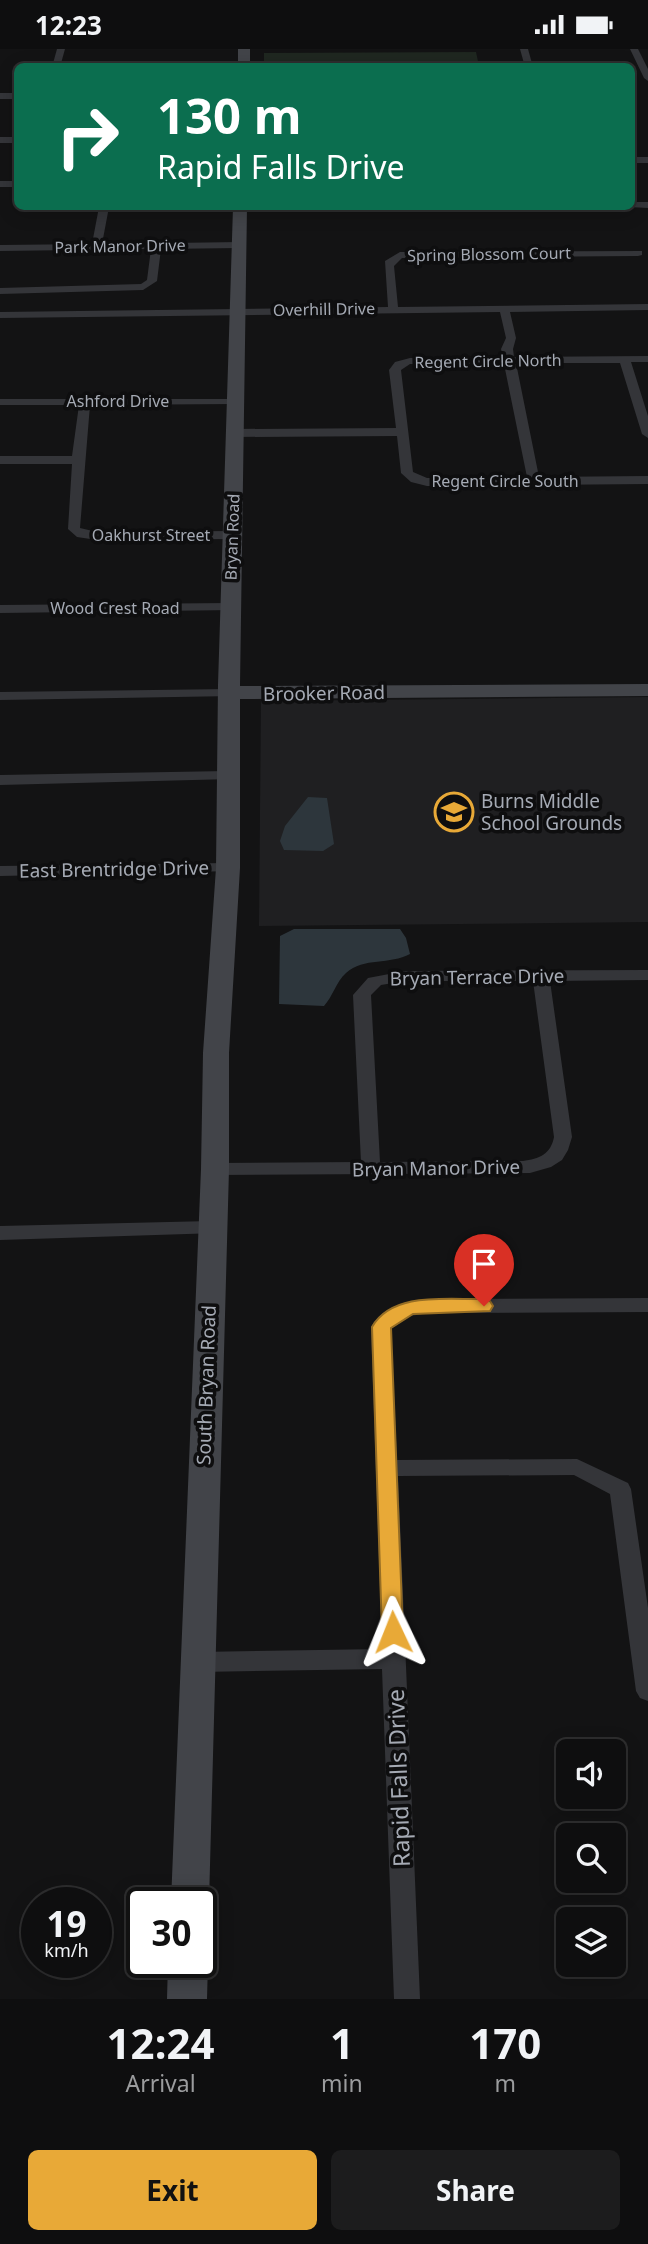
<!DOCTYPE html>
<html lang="en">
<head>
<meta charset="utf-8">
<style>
  body { margin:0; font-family:"Noto Sans",sans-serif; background:#1c1c1d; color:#f1f3f6; height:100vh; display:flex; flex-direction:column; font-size:26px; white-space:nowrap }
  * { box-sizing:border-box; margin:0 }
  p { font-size:23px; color:#9b9c9e }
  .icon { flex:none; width:38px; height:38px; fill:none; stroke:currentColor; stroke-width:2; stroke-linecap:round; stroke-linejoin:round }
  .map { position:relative; height:1950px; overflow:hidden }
  .side { display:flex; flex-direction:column; background:#0e0e0f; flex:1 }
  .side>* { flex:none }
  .top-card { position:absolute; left:14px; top:14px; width:621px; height:147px; border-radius:10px; box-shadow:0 4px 18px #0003,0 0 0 2px #2e2e2f; background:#0b6e4f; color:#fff; overflow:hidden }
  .controls { position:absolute; left:556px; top:1690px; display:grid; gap:14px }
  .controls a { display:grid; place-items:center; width:70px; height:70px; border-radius:10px; background:#0e0e0f; box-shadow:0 4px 18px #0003,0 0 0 2px #2e2e2f; font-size:35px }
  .speed { position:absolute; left:21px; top:1838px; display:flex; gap:14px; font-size:35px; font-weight:700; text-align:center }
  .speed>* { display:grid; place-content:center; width:91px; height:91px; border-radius:50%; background:#0e0e0f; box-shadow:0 4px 18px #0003,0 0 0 2px #2e2e2f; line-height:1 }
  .speed small { font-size:18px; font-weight:400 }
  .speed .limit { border:4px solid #111; border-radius:10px; background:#fff; color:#111 }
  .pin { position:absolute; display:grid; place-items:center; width:60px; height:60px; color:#fff; margin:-72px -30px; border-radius:50% 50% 50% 0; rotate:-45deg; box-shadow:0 0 7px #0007 }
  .pin .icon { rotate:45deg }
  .me { position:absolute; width:77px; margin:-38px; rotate:358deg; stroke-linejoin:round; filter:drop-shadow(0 0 5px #0008) }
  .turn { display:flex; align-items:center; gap:24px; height:147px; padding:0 28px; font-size:32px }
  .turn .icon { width:91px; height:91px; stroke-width:2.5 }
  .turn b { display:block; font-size:49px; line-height:60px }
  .eta { display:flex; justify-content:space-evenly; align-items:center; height:119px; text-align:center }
  .eta b { font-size:42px; font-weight:700; line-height:49px }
  .action { display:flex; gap:14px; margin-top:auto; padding:14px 28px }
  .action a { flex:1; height:80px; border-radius:10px; background:#e8a937; color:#111; font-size:28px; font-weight:700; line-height:80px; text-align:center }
  .action a+a { background:#1c1c1d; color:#f1f3f6 }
  .status { display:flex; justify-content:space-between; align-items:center; height:49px; padding:0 35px; background:#0e0e0f; direction:ltr }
  .status svg { height:19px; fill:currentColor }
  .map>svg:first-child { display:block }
  .built { fill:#1f1f21 }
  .green { fill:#1f2720 }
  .water { fill:#2d363c }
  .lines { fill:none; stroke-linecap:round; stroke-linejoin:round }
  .street { fill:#343539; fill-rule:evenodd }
  .secondary { fill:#424449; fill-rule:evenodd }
  .route { fill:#e8a937; stroke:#976e24; stroke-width:2 }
  .labels { text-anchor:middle; stroke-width:7; stroke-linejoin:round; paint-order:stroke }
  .far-street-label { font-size:16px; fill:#a5aab4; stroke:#0e0e0f }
  .street-label { font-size:19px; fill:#a5aab4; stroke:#0e0e0f }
  .poi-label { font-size:19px; fill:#a5aab4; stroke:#0e0e0f; text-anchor:start }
  .near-street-label { font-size:23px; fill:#a5aab4; stroke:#0e0e0f }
</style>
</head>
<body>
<div class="status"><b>12:23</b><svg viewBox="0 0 49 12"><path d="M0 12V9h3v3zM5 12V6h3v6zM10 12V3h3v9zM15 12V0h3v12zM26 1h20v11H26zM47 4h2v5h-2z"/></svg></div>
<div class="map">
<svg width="648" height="1950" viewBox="0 0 648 1950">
  <rect width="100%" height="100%" fill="#131314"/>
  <path class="built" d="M648 648V873L259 877 261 652Z"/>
  <path class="green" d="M476 3 479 17H264V4Z"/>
  <path class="water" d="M308 748 327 749 334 795 323 802 284 801 280 792 285 777Z
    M294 880H400L406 889 410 905C390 916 364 908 346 924 336 933 333 947 324 957L279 955 280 887Z"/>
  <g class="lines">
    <path class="street" d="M57 0H65L60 18H52Z
      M520 0H528L533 18H525Z
      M630 0H638L648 20V32L644 29Z
      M0 44H18V50H0Z
      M0 88H18V94H0Z
      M632 108H648V114H632Z
      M0 132H18V138H0Z
      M632 153H648V159L629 158H632Z
      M99 158H109L102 195 240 193 245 196 240 199 161 200 157 232 143 241 0 245V239L141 235 147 231 151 200 0 202V196L92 195Z
      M235 158H361L356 161H240Z
      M642 202V206L638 207 402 209 394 217 398 258 648 255V261L510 263 516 289 513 300 514 308 648 307V313H631L648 367V389L642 385 620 314H516L539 428 648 427V435L427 437 411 433 401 424 397 387 235 388 229 384 235 380 396 379 389 321 395 313 410 309 503 308 501 300 506 289 500 263 0 269V263L388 258 385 212 400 203ZM410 315H504L527 428 427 429 413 423 401 321Z
      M0 350H239L241 352 235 355 90 356 80 479 97 483 233 482 239 486 233 490 97 491 77 488 68 480 72 415H0V407H72L79 356H0Z
      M230 554 237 558 235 561 0 564V556Z
      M229 640 236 644 234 647 0 651V643Z
      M227 722 235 727 232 730 0 736V726Z
      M228 814 234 816 236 819 234 822 0 827V817Z
      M648 921V931L550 932 572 1088 568 1101 562 1111 551 1118 530 1124 215 1126 208 1124 206 1120 208 1116 215 1114 361 1113 353 946 368 929 405 922ZM405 932H533L554 1088C551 1105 539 1110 523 1112L380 1113 371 946 381 936Z
      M211 1172 218 1174 221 1179 218 1184 0 1191V1177Z
      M648 1249V1263L429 1264 410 1267 391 1280 397 1411 577 1410 628 1434 631 1440 648 1559V1652L640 1649 636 1642 610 1445 574 1426 398 1427 420 1950H394L382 1620 198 1623 190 1620 186 1613 190 1606 198 1603 382 1600 371 1278C383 1257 407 1252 429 1250Z"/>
    <path class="secondary" d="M238 0H250V18H238Z
      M233 158H247L240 637 648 635V647L240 650V819L229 1004V1120L209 1853 201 1867V1853H171L201 1120 203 1004 216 819 218 636Z
      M202 1900 208 1913 207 1950H167L168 1913H201Z"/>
  </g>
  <path class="route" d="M484 1250 490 1252 493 1257 490 1262 413 1265 391 1279 403 1583 400 1589 393 1591 385 1589 382 1583 372 1278C393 1242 448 1251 484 1250Z"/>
  <defs>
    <symbol id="school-ring" viewBox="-11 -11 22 22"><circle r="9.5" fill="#0e0e0f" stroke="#e8a937" stroke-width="1.5"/><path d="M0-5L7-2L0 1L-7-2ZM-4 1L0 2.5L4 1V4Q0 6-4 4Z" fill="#e8a937"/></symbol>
  </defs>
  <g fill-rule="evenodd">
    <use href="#school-ring" x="432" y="741" width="44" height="44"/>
  </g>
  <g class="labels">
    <g class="far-street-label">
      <text transform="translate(120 197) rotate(-1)" y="6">Park Manor Drive</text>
      <text transform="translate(489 205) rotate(-1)" y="6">Spring Blossom Court</text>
      <text transform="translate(324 260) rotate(-1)" y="6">Overhill Drive</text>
      <text transform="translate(488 312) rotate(-1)" y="6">Regent Circle North</text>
      <text x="118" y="358">Ashford Drive</text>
      <text x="505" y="438">Regent Circle South</text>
      <text x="151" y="492">Oakhurst Street</text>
      <text transform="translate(232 488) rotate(-88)" y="6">Bryan Road</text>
      <text x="115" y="565">Wood Crest Road</text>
    </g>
    <g class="street-label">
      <text transform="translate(324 644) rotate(-1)" y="7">Brooker Road</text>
      <text transform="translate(114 820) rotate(-1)" y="7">East Brentridge Drive</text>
      <text transform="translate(477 928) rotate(-1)" y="7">Bryan Terrace Drive</text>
      <text transform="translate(436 1119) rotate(-1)" y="7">Bryan Manor Drive</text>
      <text transform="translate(206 1336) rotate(-88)" y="7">South Bryan Road</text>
    </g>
    <g class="poi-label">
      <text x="481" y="759">Burns Middle<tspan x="481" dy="22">School Grounds</tspan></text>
    </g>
    <g class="near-street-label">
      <text transform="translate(399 1729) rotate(-92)" y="8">Rapid Falls Drive</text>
    </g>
  </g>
</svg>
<div class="controls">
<a><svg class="icon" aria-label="sound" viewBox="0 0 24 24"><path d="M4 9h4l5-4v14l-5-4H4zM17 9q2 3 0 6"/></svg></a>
<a><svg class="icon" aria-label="search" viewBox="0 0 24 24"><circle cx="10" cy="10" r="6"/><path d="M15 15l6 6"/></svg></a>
<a><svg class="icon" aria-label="layers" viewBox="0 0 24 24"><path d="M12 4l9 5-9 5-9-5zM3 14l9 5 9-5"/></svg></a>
</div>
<div class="speed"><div>19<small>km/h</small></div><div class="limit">30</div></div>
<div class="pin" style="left:484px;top:1257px;background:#d93025"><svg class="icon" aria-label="arrive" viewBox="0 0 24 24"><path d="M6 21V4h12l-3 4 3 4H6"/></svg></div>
<svg class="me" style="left:393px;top:1583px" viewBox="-20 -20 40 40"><path d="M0-17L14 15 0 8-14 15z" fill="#e8a937" stroke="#fff" stroke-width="4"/></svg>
<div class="top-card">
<div class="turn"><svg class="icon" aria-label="right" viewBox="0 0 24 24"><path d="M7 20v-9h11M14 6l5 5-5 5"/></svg><div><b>130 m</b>Rapid Falls Drive</div></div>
</div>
</div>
<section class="side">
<div class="eta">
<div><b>12:24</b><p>Arrival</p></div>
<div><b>1</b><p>min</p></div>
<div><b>170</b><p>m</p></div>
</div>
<div class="action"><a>Exit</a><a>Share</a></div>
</section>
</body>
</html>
